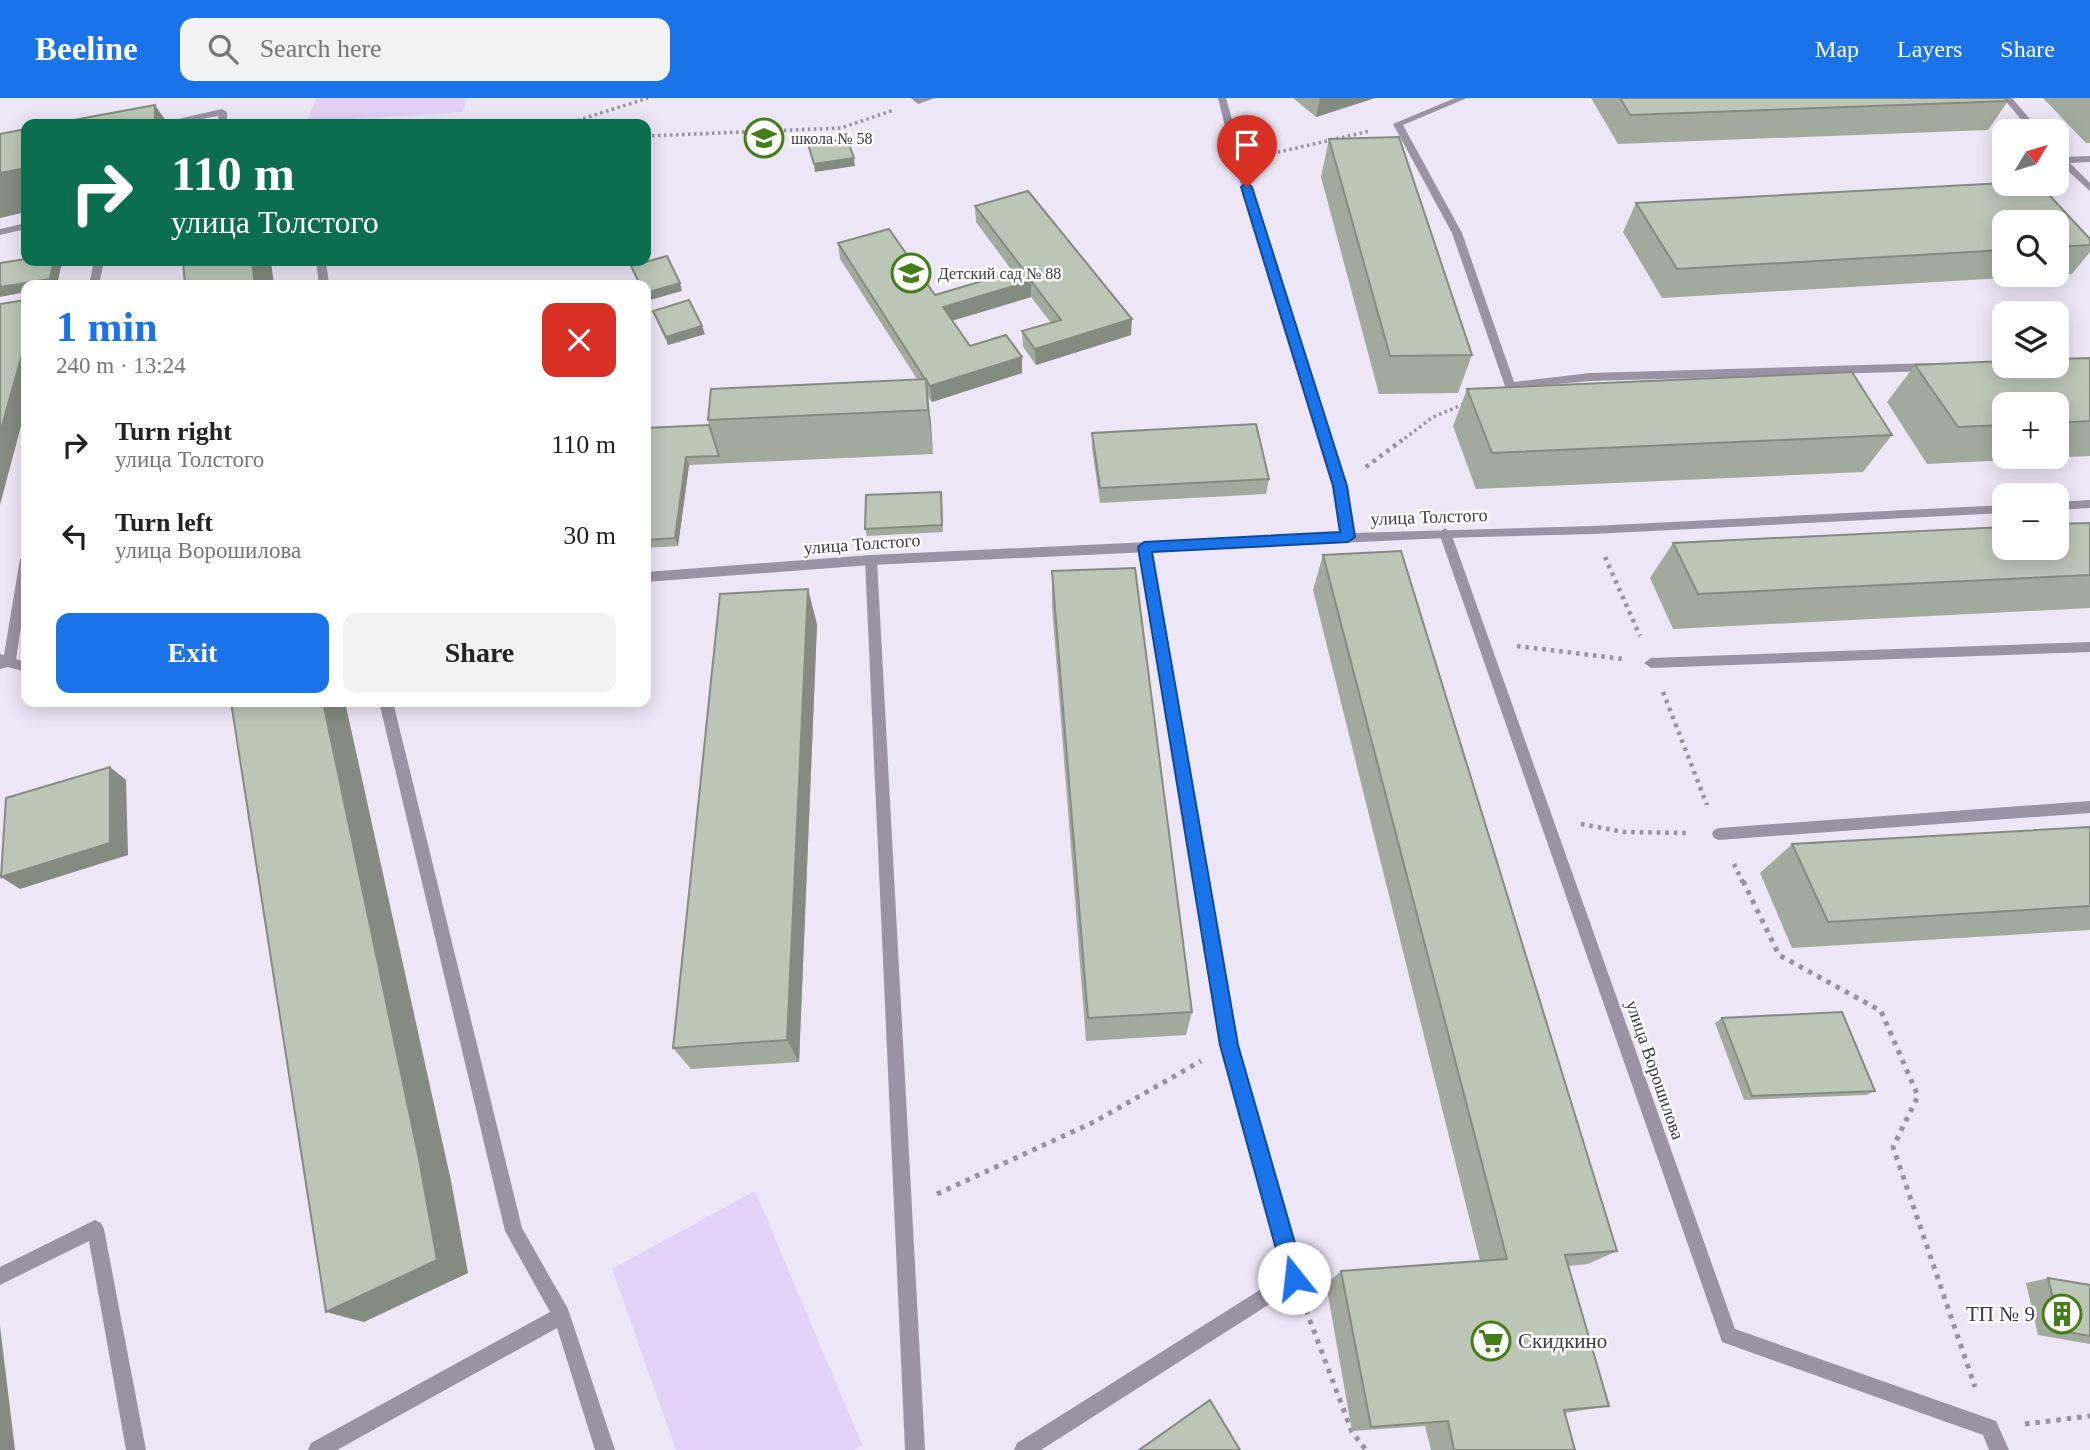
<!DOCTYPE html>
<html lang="en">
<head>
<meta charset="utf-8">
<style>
  body { margin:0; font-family:"Times New Roman",serif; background:#f2f2f2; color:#222; height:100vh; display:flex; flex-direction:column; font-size:26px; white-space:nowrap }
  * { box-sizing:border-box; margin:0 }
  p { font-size:23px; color:#767676 }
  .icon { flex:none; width:38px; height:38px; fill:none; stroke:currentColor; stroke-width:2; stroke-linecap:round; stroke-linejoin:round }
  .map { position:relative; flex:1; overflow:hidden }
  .side { position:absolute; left:21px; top:182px; width:630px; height:427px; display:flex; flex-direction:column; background:#fff; border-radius:14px; box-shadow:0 4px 18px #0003 }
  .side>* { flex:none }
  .hud { position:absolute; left:21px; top:21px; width:630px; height:147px; border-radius:14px; box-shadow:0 4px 18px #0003; background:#0b6e4f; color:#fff; overflow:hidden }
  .needle { width:46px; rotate:52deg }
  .fabs { position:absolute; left:1992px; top:21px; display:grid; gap:14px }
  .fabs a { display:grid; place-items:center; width:77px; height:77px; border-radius:14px; background:#fff; box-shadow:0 4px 18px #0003; font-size:35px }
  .pin { position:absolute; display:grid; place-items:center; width:60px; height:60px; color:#fff; margin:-72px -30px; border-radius:50% 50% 50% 0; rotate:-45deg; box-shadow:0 0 7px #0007 }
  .pin .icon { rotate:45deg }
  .me { position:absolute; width:77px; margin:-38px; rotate:344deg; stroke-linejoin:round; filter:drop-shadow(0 0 5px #0008) }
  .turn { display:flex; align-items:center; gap:24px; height:147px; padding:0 35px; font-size:32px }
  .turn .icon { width:91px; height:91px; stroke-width:2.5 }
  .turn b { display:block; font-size:49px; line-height:60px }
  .round { display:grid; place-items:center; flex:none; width:74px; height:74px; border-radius:14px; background:#f2f2f2 }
  .head { display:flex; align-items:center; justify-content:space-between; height:119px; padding:0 35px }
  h1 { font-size:42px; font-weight:600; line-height:52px; color:#1a73e8 }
  .action { display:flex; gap:14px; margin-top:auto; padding:14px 35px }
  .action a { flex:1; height:80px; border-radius:14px; background:#1a73e8; color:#fff; font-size:28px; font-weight:600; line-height:80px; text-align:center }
  .action a+a { background:#f2f2f2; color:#222 }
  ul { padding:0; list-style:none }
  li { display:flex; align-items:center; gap:21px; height:91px; padding:0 35px }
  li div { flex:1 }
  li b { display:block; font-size:26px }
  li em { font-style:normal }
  header { display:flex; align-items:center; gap:42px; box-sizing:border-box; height:98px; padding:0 35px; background:#1a73e8; color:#fff }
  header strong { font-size:33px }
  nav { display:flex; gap:38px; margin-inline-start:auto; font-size:24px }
  .search { width:490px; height:63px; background:#f2f2f2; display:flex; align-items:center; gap:18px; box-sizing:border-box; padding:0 24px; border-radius:14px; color:#767676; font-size:26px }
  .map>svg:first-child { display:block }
  .green { fill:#e2d2f7 }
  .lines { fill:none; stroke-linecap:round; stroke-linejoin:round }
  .path-far2 { stroke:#97929e; stroke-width:3.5; stroke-dasharray:2.5 3.5; stroke-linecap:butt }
  .path-far1 { stroke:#97929e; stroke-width:4.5; stroke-dasharray:3.5 5; stroke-linecap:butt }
  .path { stroke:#97929e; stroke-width:5; stroke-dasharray:4.5 6; stroke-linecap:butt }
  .service { fill:#9b93a5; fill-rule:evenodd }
  .minor { fill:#9b93a5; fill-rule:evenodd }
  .wall { fill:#a2aa9d; fill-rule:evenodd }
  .shaded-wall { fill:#848b80 }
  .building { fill:#bcc6b7; stroke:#848b80; stroke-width:2 }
  .route { fill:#1a73e8; stroke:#114b97; stroke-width:2 }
  .labels { text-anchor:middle; stroke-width:5; stroke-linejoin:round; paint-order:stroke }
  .far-poi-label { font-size:16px; fill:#3c3940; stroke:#fff; text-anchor:start }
  .street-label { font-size:18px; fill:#3c3940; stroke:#fff }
  .near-poi-label { font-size:21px; fill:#3c3940; stroke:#fff; text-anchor:end }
</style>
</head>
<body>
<header>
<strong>Beeline</strong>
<div class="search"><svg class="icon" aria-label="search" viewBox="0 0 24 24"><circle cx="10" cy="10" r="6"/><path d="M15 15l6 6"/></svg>Search here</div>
<nav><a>Map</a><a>Layers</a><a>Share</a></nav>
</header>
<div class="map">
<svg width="2090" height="1352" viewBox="0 0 2090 1352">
  <rect width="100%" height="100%" fill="#ede6f7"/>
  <path class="green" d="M316 0H467L463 14 307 24Z
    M755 1093 862 1347 855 1352H676L612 1171Z"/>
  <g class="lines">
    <path class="path-far2" d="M566 26 648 0
      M646 38 841 30 894 12
      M1266 57 1370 33
      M1400 344 1433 319 1464 306"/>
    <path class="path-far1" d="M1366 369 1402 342
      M1605 459 1640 538
      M1517 548 1623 561
      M1663 594 1707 707
      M1581 726 1624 734 1690 735
      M1734 766 1743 785"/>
    <path class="path" d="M1743 783 1779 857 1881 913 1918 998 1893 1049 1975 1289
      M937 1096 1094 1024 1201 963
      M1306 1212 1352 1334 1366 1352
      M2025 1326 2090 1318"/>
    <path class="service" d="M911 0H935L918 6Z
      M1455 0H1467L1403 27 1462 135 1514 284 1590 275 1932 265 1937 269 1932 273 1590 283 1506 291 1452 135 1393 26Z
      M2003 0H2012L2040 33H2031Z
      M222 11 227 14V26H219L218 18 174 26H156Z
      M2056 53 2064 59 2090 58V64L2070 65 2090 85V93L2056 62Z
      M26 125V131L0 137V131Z
      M94 163H104L99 187H89Z
      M316 163H326L329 187H319Z
      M1445 430 1451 435 1735 1231 1996 1323 2009 1352H1989L1983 1337 1722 1244 1439 435Z
      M1144 444 1150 449 1237 947 1304 1180 1301 1186 1041 1352H1014L1017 1345 1285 1176 1221 947 1138 449Z
      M26 456V497L16 561 26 564V574L8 569 0 571V556L4 557 20 461Z
      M871 457 877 462 925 1352H905L865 462Z
      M2090 544V554L1651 570 1644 565 1651 560Z
      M379 604H393L522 1130 568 1211 615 1352H595L557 1230 337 1352H308L311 1345 550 1214 505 1133Z
      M2090 703V715L1719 742 1714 740 1712 736 1714 732 1719 730Z
      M95 1122 101 1125 104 1131 146 1352H126L89 1143 0 1187V1169Z"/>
    <path class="minor" d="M1218 0H1226L1244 64 1346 388 1353 435 1593 428 2004 407V415L1593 436 1445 440 871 467 646 484V474L871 457 1341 435 1334 388 1234 64Z
      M2090 402V410L2056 412V404Z"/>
  </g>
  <path class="wall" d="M1293 0H1375L1316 19Z
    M1591 0H2005L2008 3 1988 32 1618 46Z
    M2043 0H2090V45H2086Z
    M1329 41 1472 257 1458 295 1379 296 1321 79Z
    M2004 85 2039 86 2090 141V154L2072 176 1662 200 1623 134 1636 105ZM2004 124H2056V177H2004Z
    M975 108 1131 237 1036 267 1023 249 1022 233 1051 225 1031 199 952 223 970 248 1022 259V275L932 304 928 299 933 356 689 367 678 448 646 450V330L709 327 708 322 917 281 840 161 838 145 935 197 1013 174 976 124Z
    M653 213 705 236 668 247 656 221Z
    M2090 260V358L1927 366 1887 304 1915 267ZM2004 306H2056V359H2004Z
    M1467 291 1892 337 1863 374 1476 391 1453 328Z
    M1092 335 1269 381 1266 396 1100 405 1092 350Z
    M942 401 943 434 867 438 865 431Z
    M2090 425V510L1673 531 1650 480 1673 445Z
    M1323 457 1617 1153 1588 1166 1568 1168 1609 1308 1565 1315 1575 1352H1431L1425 1328 1352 1333 1326 1186 1341 1173 1480 1163 1313 492Z
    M1052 473 1192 914 1186 937 1086 943 1052 508Z
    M817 526 799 964 691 971 673 950Z
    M2090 729V832L1792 850 1760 775 1792 746Z
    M1722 920 1875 993 1866 997 1744 1002 1715 925Z
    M2048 1180 2090 1187V1246L2038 1237 2026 1185Z"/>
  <path class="shaded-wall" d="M1320 0H1375L1316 19Z
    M155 7 168 26H155Z
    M854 60 855 68 815 74 814 66Z
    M26 70V114L0 120V75Z
    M54 163H61L62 164 57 187H26V194L0 199V189Z
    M252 163H271L274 187H255Z
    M1031 183V199L944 225 943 209Z
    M680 185 682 193 646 203V195Z
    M1132 221 1131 237 1036 267 1035 251Z
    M702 228 705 236 668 247 666 239Z
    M26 242V309L0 407V335Z
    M1022 259V275L932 304 930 288Z
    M926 281 931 325 933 356 928 312Z
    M686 359 689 367 678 448 675 440Z
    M808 491 817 526 799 964 787 942Z
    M323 604H345L451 1083 468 1175 364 1224 326 1214Z
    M110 669 126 682 128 757 20 791 1 779Z
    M0 1228 15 1352H0Z"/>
  <path class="building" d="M1620 0H2005L2008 3 1630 17Z
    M155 7V26H52Z
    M26 31V70L0 75V36Z
    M1399 39 1472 257 1390 258 1329 41Z
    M847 41 854 60 814 66 808 46Z
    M2004 85 2039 86 2090 141V147L2056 149V124H2004V152L1677 171 1636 105Z
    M1028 93 1132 221 1035 251 1022 233 1061 222 1031 183 943 209 970 248 1006 237 1022 259 930 288 926 281H925L838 145 889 131 935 197 1023 171 975 108Z
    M667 158 680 185 646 195V187H640L631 168Z
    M26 161V163H54L50 181 0 189V165Z
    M183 163H252L255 187H185Z
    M26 202V242L0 335V206Z
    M689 202 702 228 666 239 653 213Z
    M2090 260V323L2056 325V306H2004V327L1958 329 1915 267 2004 263V268H2056V261Z
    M1852 274 1892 337 1492 355 1467 291Z
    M926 281 928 312 708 322 711 291Z
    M1256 326 1269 381 1100 390 1092 335Z
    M709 327 719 358 686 359 675 440 646 442V330Z
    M941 394 942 427 865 431 866 397Z
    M2090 425V477L1698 496 1673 445 2004 429V450H2056V426Z
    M1401 453 1617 1153 1565 1157 1609 1308 1564 1312 1575 1352H1454L1448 1323 1371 1329 1341 1173 1507 1161 1323 457Z
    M1135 470 1192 914 1088 920 1052 473Z
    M808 491 787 942 673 950 720 496Z
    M231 604H323L420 1066 437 1162 326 1214Z
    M110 669V745L1 779 6 700Z
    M2090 729V808L1828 824 1792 746Z
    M1842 914 1875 993 1752 998 1722 920Z
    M2048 1180 2090 1187V1238L2061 1233Z
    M1210 1302 1240 1352H1139Z"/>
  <path class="route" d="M1247 85 1252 89 1347 388 1355 439 1348 444 1152 454 1238 947 1305 1180 1302 1188 1294 1190 1287 1188 1284 1180 1220 947 1138 449 1144 444 1340 434 1333 388 1241 89Z"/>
  <defs>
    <symbol id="school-ring" viewBox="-11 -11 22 22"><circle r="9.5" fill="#fff" stroke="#447e18" stroke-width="1.5"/><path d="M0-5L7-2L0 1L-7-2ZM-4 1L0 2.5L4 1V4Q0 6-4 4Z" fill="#447e18"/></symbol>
    <symbol id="building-ring" viewBox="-11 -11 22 22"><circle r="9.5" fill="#fff" stroke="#447e18" stroke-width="1.5"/><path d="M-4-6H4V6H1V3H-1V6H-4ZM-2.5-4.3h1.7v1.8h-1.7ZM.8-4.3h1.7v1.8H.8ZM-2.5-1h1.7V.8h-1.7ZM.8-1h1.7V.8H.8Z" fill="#447e18"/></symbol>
    <symbol id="supermarket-ring" viewBox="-11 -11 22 22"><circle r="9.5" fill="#fff" stroke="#447e18" stroke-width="1.5"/><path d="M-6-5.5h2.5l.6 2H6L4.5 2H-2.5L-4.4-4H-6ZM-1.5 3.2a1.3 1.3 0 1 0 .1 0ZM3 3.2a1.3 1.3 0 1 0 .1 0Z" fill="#447e18"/></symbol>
  </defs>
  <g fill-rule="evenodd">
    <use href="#school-ring" x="742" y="18" width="44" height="44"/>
    <use href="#school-ring" x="889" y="153" width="44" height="44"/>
    <use href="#building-ring" x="2040" y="1194" width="44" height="44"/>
    <use href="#supermarket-ring" x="1469" y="1221" width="44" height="44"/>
  </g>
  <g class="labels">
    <g class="far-poi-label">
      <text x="791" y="46">школа № 58</text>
      <text x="938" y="181">Детский сад № 88</text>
    </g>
    <g class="street-label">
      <text transform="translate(1429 419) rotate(-2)" y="6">улица Толстого</text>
      <text transform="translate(862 446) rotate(-4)" y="6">улица Толстого</text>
      <text transform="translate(1655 972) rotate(71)" y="6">улица Ворошилова</text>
    </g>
    <g class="near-poi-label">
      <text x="2035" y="1223">ТП № 9</text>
      <text x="1518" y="1250" text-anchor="start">Скидкино</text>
    </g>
  </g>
</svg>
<div class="fabs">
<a><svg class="needle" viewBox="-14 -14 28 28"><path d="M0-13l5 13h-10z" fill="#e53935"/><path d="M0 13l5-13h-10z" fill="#767676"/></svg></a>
<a><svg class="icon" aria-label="search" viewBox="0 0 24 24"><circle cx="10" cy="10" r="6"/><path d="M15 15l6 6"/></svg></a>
<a><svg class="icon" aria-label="layers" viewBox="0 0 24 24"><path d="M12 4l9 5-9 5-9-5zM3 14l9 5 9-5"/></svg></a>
<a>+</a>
<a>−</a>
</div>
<div class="pin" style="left:1247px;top:89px;background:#d93025"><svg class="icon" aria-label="arrive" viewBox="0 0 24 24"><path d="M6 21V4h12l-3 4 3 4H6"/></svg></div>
<svg class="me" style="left:1294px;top:1180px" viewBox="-20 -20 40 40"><circle r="19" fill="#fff"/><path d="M0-13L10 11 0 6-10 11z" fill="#1a73e8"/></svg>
<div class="hud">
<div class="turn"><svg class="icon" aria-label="right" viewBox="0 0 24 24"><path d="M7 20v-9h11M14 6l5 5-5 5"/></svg><div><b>110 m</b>улица Толстого</div></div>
</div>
<section class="side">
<div class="head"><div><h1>1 min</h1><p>240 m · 13:24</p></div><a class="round" style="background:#d93025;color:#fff"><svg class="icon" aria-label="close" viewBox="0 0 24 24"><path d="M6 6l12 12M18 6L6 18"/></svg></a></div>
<ul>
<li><svg class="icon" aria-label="right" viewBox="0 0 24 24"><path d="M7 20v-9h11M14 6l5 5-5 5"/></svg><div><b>Turn right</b><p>улица Толстого</p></div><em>110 m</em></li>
<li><svg class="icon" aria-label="left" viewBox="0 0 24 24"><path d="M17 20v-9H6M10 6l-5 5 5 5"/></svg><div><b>Turn left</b><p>улица Ворошилова</p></div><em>30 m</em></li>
</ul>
<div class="action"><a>Exit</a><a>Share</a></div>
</section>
</div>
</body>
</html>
